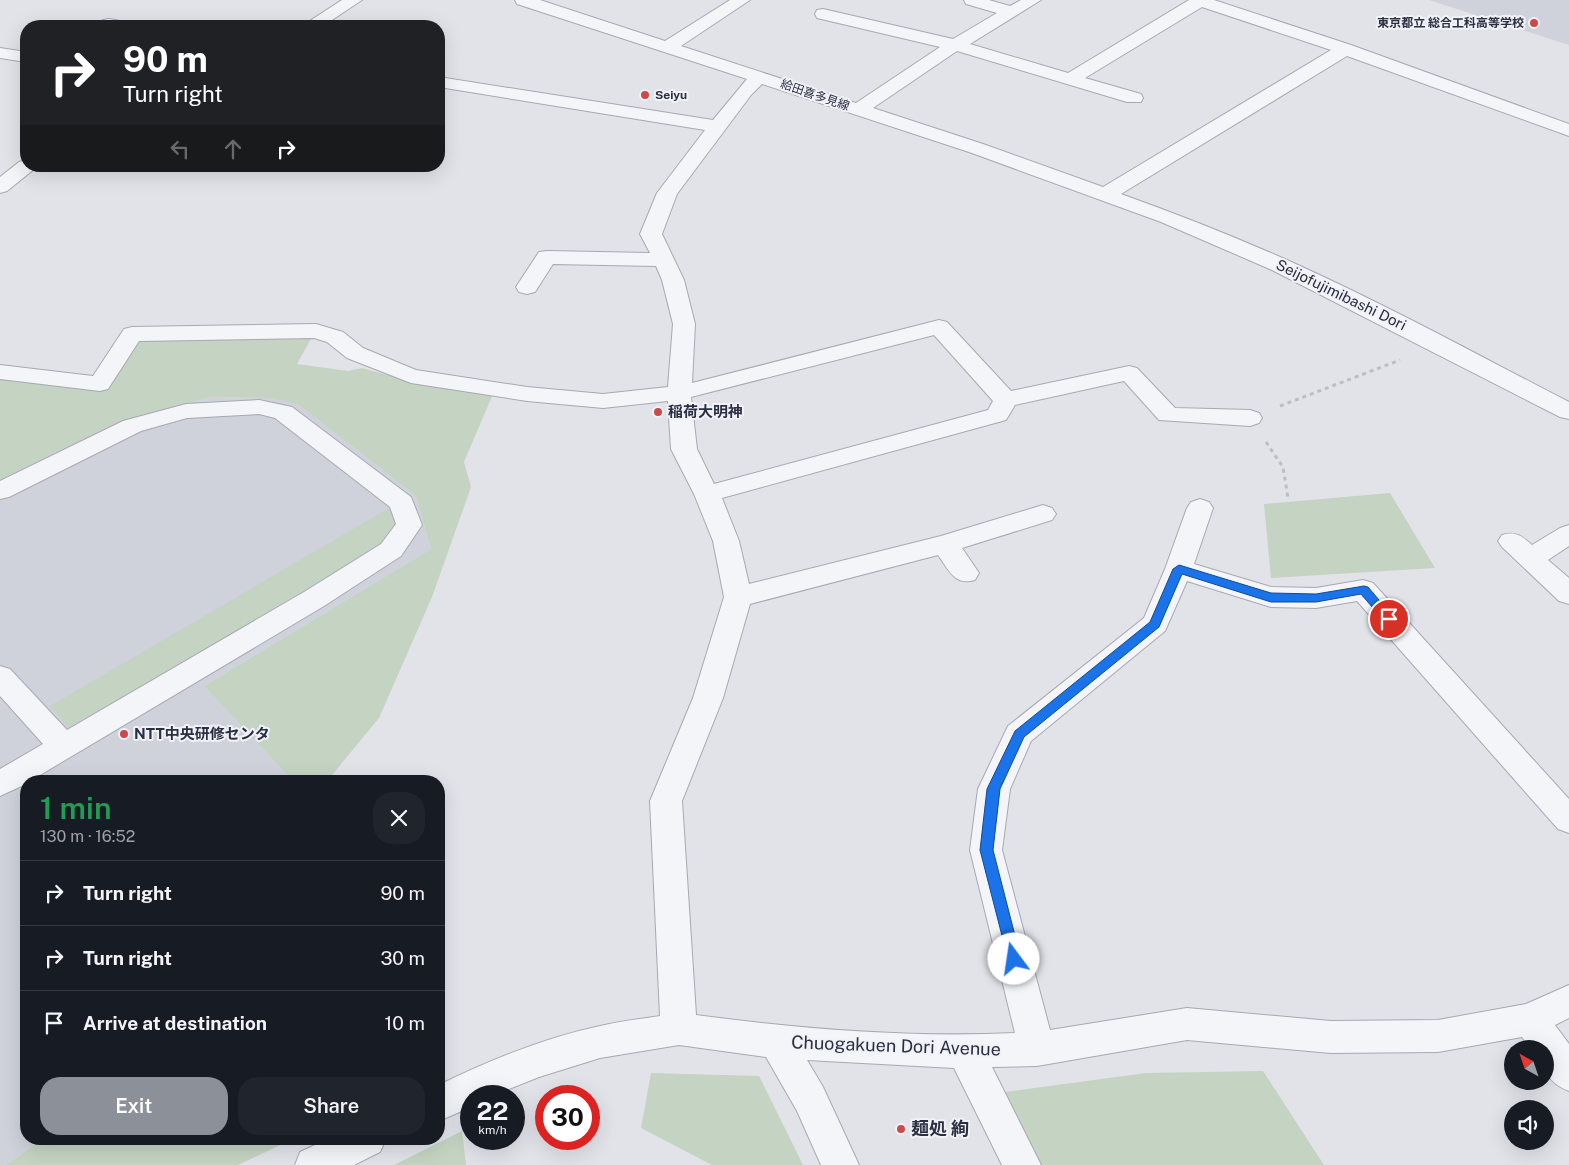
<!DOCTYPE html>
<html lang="en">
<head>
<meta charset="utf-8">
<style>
  body { margin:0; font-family:"Public Sans","Noto Sans JP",sans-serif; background:#20242c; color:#f1f3f6; height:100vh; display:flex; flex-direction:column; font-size:19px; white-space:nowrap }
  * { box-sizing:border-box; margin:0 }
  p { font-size:16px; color:#9ea1a6 }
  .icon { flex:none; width:28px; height:28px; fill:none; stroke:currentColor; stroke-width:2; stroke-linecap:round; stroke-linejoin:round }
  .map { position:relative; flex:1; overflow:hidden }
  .drawer { position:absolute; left:20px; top:775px; width:425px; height:370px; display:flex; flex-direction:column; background:#171b24; border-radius:20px; box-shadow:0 5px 20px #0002 }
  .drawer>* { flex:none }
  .banner { position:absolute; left:20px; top:20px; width:425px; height:152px; border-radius:20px; box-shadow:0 5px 20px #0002; background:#202124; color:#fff; overflow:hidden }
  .needle { width:32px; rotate:320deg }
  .buttons { position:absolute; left:1504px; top:1040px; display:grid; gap:10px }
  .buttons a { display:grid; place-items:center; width:50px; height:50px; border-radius:50%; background:#171b24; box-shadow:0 5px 20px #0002; font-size:25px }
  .speed { position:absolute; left:460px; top:1085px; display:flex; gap:10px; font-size:25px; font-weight:700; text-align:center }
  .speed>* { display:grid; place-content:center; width:65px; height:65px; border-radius:50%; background:#171b24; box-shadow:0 5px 20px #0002; line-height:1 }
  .speed small { font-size:12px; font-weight:400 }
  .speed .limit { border:8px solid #d22; background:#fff; color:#111 }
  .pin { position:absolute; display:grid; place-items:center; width:42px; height:42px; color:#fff; margin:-21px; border:2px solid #fff; border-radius:50%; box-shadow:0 1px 5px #0007 }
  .me { position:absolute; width:55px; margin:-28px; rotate:346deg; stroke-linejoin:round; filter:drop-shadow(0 0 4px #0008) }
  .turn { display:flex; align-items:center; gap:18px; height:105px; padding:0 20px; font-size:22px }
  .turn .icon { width:65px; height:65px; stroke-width:2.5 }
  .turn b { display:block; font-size:35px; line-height:42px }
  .lanes { display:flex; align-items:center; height:48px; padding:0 20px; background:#0003; justify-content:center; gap:25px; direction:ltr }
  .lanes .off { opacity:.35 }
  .round { display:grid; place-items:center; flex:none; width:52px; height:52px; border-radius:20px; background:#20242c }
  .summary { display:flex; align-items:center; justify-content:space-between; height:85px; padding:0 20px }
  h1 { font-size:30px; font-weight:600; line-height:38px; color:#1e9e55 }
  .primary-button { display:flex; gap:10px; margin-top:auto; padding:10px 20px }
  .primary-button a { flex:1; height:58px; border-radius:20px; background:#8c9099; color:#fff; font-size:20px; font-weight:600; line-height:58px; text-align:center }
  .primary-button a+a { background:#20242c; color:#f1f3f6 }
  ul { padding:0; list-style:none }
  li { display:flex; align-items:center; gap:15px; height:65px; padding:0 20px; border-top:1px solid #363941 }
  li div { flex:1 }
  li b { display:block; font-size:19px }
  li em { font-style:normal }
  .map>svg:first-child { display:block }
  .built { fill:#cfd2db }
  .green { fill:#c4d3c2 }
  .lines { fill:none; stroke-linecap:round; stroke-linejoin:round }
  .minor-casing { stroke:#a6a9b3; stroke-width:2 }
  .path { stroke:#bbbec5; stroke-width:3; stroke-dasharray:4 4; stroke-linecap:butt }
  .minor { fill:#f4f5f8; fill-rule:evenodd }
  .route { fill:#1a73e8; stroke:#114b97 }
  .poi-dot { fill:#cc4949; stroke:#f1f2f7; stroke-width:2 }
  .labels { text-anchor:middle; stroke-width:4; stroke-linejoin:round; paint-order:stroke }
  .far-poi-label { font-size:12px; font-weight:bold; fill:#2a2f41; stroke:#f1f2f7; text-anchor:end }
  .far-street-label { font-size:12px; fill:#2a2f41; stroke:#f1f2f7 }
  .street-label { font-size:15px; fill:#2a2f41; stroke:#f1f2f7 }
  .poi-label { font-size:15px; font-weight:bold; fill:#2a2f41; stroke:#f1f2f7; text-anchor:start }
  .near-street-label { font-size:18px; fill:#2a2f41; stroke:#f1f2f7 }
  .near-poi-label { font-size:18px; font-weight:bold; fill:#2a2f41; stroke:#f1f2f7; text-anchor:start }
</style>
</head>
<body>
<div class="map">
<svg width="1569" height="1165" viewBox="0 0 1569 1165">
  <rect width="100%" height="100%" fill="#e1e3e9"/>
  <path class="built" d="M1429 0H1569V45Z
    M211 397 273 398 299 405 416 496 431 549 204 686 293 781H26V1139H42L6 1165H0V482L127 419Z"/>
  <path class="green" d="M312 337 297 364 348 371 362 368 409 381 493 394 464 462 471 487 432 597 379 718 327 781H293L204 686 431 549 416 496 299 405 272 398 211 397 128 419 0 482V378L104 391 132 343 142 339Z
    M1390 493 1435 568 1271 578 1264 504Z
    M389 508 397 525 383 545 71 731 50 706Z
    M1263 1071 1324 1165H1040L1005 1092 1146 1073Z
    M651 1073 759 1076 803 1165H712L641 1128Z
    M462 1131 466 1165H394Z
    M42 1139H293L238 1165H6Z"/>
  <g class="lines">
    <defs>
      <path id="minor" d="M342 0H362L323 26H302Z
        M515 0H540L665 41 730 0H750L681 46 856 103 940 47 817 18 815 14 817 10 823 9 953 39 997 13 966 4 964 0H989L1010 6 1021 0H1041L970 44 1068 73 1189 0H1214L1351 45 1569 124V136L1347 56 1121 194C1177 214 1233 236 1287 260 1383 303 1476 354 1569 402V419L1560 417 1272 270 1161 222 969 152 762 84 751 95 677 194 662 234 684 280 695 324 692 383 939 320 947 322 1011 391 1129 366 1137 368 1175 408 1250 410 1259 413 1262 418 1259 423 1250 426 1159 420 1124 381 1015 405 1006 420 722 498 739 541 749 584 941 536 1043 505 1052 508 1056 514 1052 520 962 548 979 573 975 580C954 586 949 570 938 555L750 604 723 698 682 801 696 1015C801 1029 909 1038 1015 1033L970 850 978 789 1008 726 1144 618 1165 569 1187 508 1191 502 1200 499 1209 502 1213 508 1194 564 1271 587 1316 588 1363 580 1373 583 1569 799V833L1558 829 1357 601 1316 608 1271 607 1187 581 1165 631 1031 741 1010 789 1002 850 1050 1030 1187 1008 1331 1021 1438 1020 1526 1004 1569 985V1018L1555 1025 1569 1044V1091C1546 1082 1545 1071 1545 1049H1530L1522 1037 1438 1052 1331 1053 1187 1040 1037 1066 992 1067 1041 1165H1002L954 1068 807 1060 823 1087 859 1165H821L797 1111 766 1057 679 1045 600 1058 539 1077 492 1096H471V1107L439 1121V1085C490 1060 544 1038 600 1026 620 1021 640 1019 660 1016L650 801 693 698 724 597 713 541 694 494 671 449 668 401 603 408 527 401 411 383 347 358 327 342 314 338 139 341 108 389 100 391 0 379V365L93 376 124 329 132 327 316 324 343 332 363 348 416 370 527 387 603 394 668 387 673 324 662 280 656 266 553 264 535 292 527 294 519 292 516 287 539 252 547 251 650 253 640 234 657 193 705 130 439 87V77L713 120 747 79 517 4ZM1202 7 1331 50 1103 187 983 144 873 108 957 51 1127 102H1141L1143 98 1141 94 1085 78ZM934 335 993 401 988 410 714 484 697 449 691 397Z
        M109 19 126 22 129 26H97L103 20Z
        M0 48 26 52V62L0 58Z
        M26 160V166H36L33 170 7 191 0 193V177L19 162Z
        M259 400 292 407 411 497 422 525 401 556 324 606 30 781H26V784L0 796V769L43 744 0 696V666L10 669 67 730 304 592 381 544 396 524 390 507 275 418 259 414 187 418 141 431 9 497 0 499V481L123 421 186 404Z
        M1569 525V546L1548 560 1569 578V604L1559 601 1502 547 1498 541 1502 535C1516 531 1522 536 1532 545L1560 528Z
        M328 1139H386L380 1152 354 1165H295L300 1152Z"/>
    </defs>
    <use href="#minor" class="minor-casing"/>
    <path class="path" d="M1280 406 1400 360
      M1266 442 1283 467 1288 498"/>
    <use href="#minor" class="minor"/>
  </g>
  <path class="route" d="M1179 565 1271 593 1316 594 1364 586 1368 587 1395 619 1389 623 1385 622 1361 594 1316 602H1271L1182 574 1159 627 1024 737 1000 789 993 850 1021 959 1019 963 1014 965 1009 963 980 850 987 789 1015 731 1150 622 1173 569Z"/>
  <g class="poi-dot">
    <circle cx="1534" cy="23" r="5"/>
    <circle cx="645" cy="95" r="5"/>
    <circle cx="658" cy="412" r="5"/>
    <circle cx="124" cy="734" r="5"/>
    <circle cx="901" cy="1129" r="5"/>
  </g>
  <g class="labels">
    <g class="far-poi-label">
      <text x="1524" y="27">東京都立 総合工科高等学校</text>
      <text x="655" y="99" text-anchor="start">Seiyu</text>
    </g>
    <g class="far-street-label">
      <text transform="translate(815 95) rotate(19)" y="4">給田喜多見線</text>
    </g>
    <g class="street-label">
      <text transform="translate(1341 295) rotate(26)" y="5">Seijofujimibashi Dori</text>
    </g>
    <g class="poi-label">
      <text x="668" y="417">稲荷大明神</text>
      <text x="134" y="739">NTT中央研修センタ</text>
    </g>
    <g class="near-street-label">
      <text transform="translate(896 1046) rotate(2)" y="6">Chuogakuen Dori Avenue</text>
    </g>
    <g class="near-poi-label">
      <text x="911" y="1135">麺処 絢</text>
    </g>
  </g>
</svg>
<div class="buttons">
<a><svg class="needle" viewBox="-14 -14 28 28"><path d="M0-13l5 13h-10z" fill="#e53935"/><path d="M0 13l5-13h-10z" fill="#9ea1a6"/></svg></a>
<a><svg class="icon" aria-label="sound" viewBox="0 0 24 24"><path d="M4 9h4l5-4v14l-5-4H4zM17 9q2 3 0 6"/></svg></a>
</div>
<div class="speed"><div>22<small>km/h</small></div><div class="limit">30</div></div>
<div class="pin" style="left:1389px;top:619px;background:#d93025"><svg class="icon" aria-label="arrive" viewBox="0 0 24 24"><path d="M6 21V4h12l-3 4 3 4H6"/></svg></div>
<svg class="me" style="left:1014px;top:959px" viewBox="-20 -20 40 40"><circle r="19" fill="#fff"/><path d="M0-13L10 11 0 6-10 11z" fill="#1a73e8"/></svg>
<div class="banner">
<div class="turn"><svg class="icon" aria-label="right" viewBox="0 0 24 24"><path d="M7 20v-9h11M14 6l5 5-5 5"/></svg><div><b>90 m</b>Turn right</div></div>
<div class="lanes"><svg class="icon off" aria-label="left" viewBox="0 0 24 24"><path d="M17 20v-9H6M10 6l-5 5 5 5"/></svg><svg class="icon off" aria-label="ahead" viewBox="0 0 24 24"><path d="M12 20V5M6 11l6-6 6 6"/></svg><svg class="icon" aria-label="right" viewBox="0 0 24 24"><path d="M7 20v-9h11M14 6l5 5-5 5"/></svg></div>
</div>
<section class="drawer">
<div class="summary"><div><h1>1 min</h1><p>130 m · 16:52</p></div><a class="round"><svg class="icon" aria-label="close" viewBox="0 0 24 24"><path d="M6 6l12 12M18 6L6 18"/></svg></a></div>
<ul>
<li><svg class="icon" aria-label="right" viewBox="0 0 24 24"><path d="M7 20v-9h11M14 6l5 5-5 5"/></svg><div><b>Turn right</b></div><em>90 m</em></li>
<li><svg class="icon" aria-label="right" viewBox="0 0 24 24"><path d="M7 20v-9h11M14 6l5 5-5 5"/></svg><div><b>Turn right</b></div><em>30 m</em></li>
<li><svg class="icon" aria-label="arrive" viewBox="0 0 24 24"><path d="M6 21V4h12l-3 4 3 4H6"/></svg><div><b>Arrive at destination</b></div><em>10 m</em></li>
</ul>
<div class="primary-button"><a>Exit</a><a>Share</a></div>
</section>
</div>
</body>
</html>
